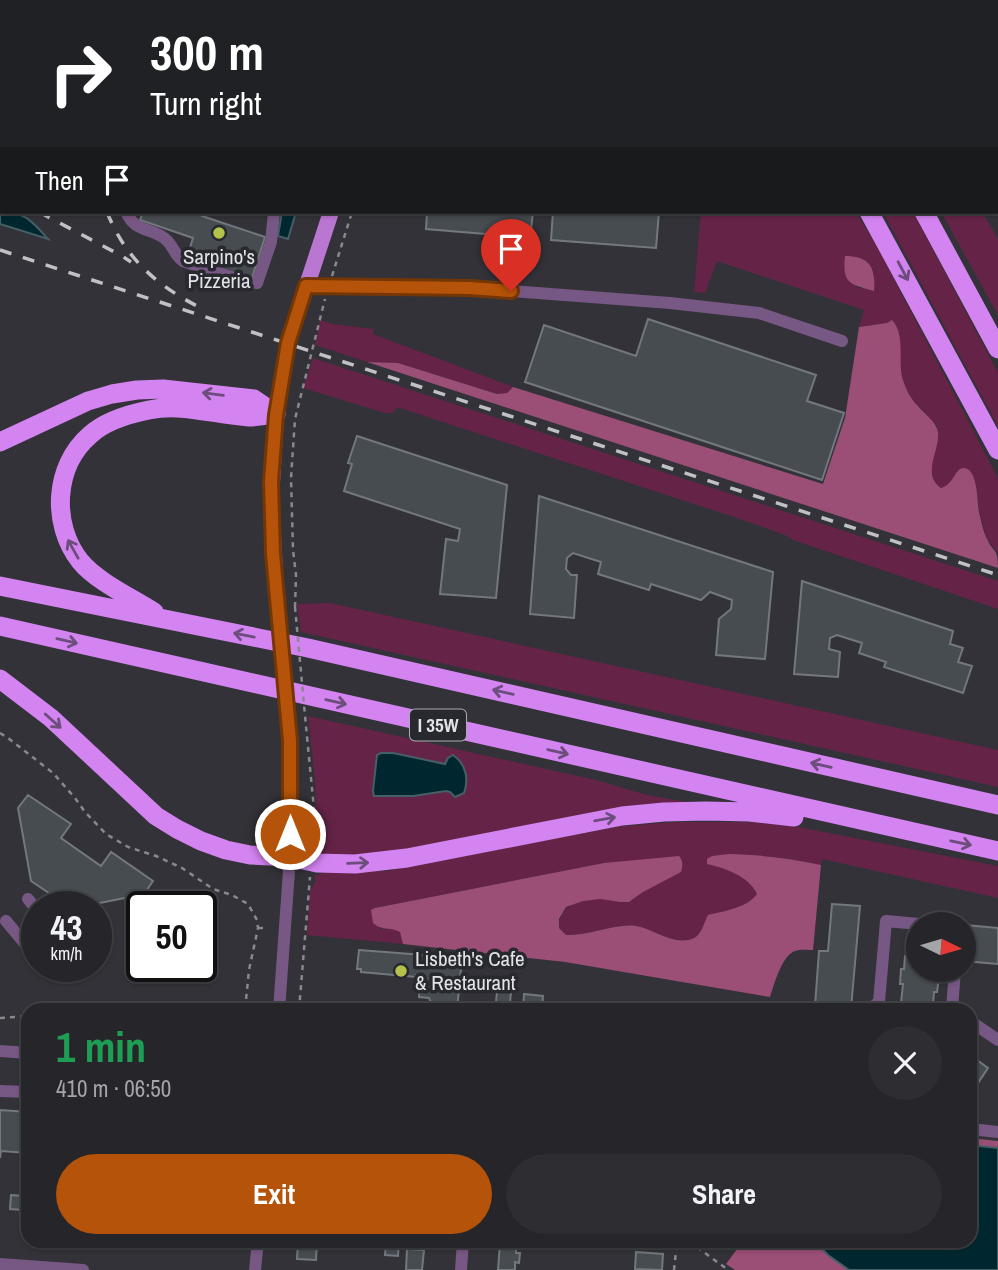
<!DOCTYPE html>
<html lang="en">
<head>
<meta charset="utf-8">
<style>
  body { margin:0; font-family:"Archivo Narrow",sans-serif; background:#2e2e32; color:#f1f3f6; height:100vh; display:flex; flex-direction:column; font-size:26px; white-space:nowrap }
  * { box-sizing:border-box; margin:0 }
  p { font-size:23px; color:#a4a5a8 }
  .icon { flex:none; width:38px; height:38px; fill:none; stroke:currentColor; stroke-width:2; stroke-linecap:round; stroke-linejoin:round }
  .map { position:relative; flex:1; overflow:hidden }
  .panel { position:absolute; left:21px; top:1003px; width:956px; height:245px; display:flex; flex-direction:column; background:#26262a; border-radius:21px; box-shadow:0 2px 5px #0004,0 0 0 2px #424347 }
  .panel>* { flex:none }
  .banner { position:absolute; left:0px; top:0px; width:999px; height:214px; box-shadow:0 2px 5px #0004,0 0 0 2px #424347; background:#202124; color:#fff; overflow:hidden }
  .needle { width:46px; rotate:95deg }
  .tools { position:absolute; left:906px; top:912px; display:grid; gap:14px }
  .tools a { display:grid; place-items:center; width:70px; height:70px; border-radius:50%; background:#26262a; box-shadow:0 2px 5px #0004,0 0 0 2px #424347; font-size:35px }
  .speed { position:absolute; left:21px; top:891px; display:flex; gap:14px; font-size:35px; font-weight:700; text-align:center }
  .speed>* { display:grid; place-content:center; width:91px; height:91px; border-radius:50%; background:#26262a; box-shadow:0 2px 5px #0004,0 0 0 2px #424347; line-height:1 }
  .speed small { font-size:18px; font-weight:400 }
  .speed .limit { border:4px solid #111; border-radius:10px; background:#fff; color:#111 }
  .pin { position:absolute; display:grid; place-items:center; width:60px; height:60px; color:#fff; margin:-72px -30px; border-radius:50% 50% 50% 0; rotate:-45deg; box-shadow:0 0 7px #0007 }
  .pin .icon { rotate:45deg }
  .me { position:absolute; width:77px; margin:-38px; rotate:0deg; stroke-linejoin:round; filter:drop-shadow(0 0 5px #0008) }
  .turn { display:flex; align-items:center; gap:24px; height:147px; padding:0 35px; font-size:32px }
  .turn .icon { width:91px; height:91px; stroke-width:2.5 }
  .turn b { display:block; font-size:49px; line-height:60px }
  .then { display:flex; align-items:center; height:66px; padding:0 35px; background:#0003; gap:14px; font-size:26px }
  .round { display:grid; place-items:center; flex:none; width:74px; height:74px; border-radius:37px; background:#2e2e32 }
  .headline { display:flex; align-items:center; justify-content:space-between; height:119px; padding:0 35px }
  h1 { font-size:42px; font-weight:700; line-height:52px; color:#1e9e55 }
  .primary-button { display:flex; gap:14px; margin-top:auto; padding:14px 35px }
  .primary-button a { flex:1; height:80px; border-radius:42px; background:#b45309; color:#fff; font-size:28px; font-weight:700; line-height:80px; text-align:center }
  .primary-button a+a { background:#2e2e32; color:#f1f3f6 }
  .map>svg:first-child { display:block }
  .green { fill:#652447; fill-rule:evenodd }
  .forest { fill:#9b4e76 }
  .water { fill:#00272f; stroke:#446066; stroke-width:2 }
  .building { fill:#474c51; stroke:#73787e; stroke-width:2 }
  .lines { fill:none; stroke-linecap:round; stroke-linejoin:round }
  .path { stroke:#88898d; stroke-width:2.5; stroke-dasharray:5 5; stroke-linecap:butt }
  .minor { stroke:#775783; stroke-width:12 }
  .major { stroke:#b977d2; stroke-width:16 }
  .highway { stroke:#d384f1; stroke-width:19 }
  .rail { stroke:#c0c1c4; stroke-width:3.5; stroke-dasharray:12 12; stroke-linecap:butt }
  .path-bridge { stroke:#88898d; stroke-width:2.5; stroke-dasharray:5 5; stroke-linecap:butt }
  .major-bridge { stroke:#b977d2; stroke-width:16 }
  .oneway { stroke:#6c4d7c }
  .route-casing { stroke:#753606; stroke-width:18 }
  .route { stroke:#b45309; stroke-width:12 }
  .poi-dot { fill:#b4c24b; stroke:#28292e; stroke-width:2.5 }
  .labels { text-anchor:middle; stroke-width:7; stroke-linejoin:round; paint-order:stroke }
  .shield { fill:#28292e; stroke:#abacb0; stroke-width:2 }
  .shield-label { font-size:19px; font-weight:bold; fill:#e3e4e7 }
  .poi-label { font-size:21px; fill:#e3e4e7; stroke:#28292e }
</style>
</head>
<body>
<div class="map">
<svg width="998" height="1270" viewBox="0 0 998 1270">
  <rect width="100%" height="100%" fill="#323238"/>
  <path class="green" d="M701 212H856L877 247 998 478V553L987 539 980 515 977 497 957 470C954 479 951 486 941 488L935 484 931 469 938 436 937 426 911 398 903 382 899 353 900 336 892 320 887 323 859 327 864 310 717 261 705 293 694 292ZM872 268 874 275V291L856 287Z
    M883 212H913L998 373V426Z
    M941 212H982L998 239V315Z
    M320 320 332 324 374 329 373 334 513 387 507 393 497 394 398 363 367 362 315 345Z
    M313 358 998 581V609L793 540 785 535 737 518 400 408H396L393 413H385L303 388Z
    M330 603 998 750V787L301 632 297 604Z
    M308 716 596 780 647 795 705 805 382 855H317L315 779ZM393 753 445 764 450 755 457 758 453 795 450 792 446 791 413 796Z
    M675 822H749L793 826 998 866V898L822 859 821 865C785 857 749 853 712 856L707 864C725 868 749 876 757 894 747 908 724 911 708 915 704 922 702 934 694 938 674 947 655 929 636 926 616 923 589 936 566 935L559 928C559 905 579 898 600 899 609 899 619 904 628 902 633 900 639 895 643 892L604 863 375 908 380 929 393 928 400 932 403 944 307 935 310 891 316 881 314 876 325 872 333 871H386L579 834 623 826Z"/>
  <path class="forest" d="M845 256C870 256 876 268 874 291 850 284 842 284 845 256Z
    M892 320C907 336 896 363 904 383 907 392 912 400 918 406 925 415 936 421 938 432 940 451 921 474 941 488 954 485 955 467 964 468 978 469 977 501 979 512 981 520 983 531 987 539 994 554 998 547 998 568L367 362 398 363 497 394 507 393 513 387 823 484 845 418 859 327 887 323Z
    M729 854C761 855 790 858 821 865L813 950C808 950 800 949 795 951 782 955 774 985 770 997L565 962 403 944 400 932C388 926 384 932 373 923L371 910 375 908 604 863 679 856C683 860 683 866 681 872L643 892 629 902H620L600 899 583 901 566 907 559 919V928L566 935C590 936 615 923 636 926 655 929 674 947 694 938 702 934 704 922 708 915 724 911 747 908 757 894 749 876 724 868 707 864V859L712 856Z
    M970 1138 998 1141V1148L970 1145Z
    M743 1241H815L828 1255 849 1270H735L726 1264Z"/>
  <path class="water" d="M0 201 2 202V212C25 212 33 222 48 239L0 224Z
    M282 212H296L288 239 278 236Z
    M381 753H393L445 764 448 758 453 755C466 764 469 779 464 793L455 797 450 792 446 791 413 796H374L373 791 377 755Z
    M970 1145 998 1148V1270H849L828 1255 815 1241H970Z"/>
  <path class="building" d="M0 0H95L97 2H2V162L0 161Z
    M143 212H203L202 216 265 237 251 281 186 260 193 238 140 220Z
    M427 212H533L530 238 520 237 515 241 511 236 426 229Z
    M553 212H659L656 248 551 240Z
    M648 319 816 375 807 401 844 413 822 480 525 382 544 325 636 356Z
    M357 436 507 485 496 598 440 594 446 539 458 541 460 529 344 491 352 464 348 463Z
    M539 496 773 572 765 659 716 655 719 619 731 609 732 600 710 592 701 600 651 584 649 590 598 574 601 562 573 553 567 558 566 569 571 575H577L574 618 530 614Z
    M802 581 953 631 950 644 963 648 958 662 972 666 963 693 884 667 886 662 859 653 862 643 837 635 830 638 829 649 840 652 838 677 794 674Z
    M28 795 71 824 61 838 101 866 111 852 153 881 144 894 85 906H68L31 881 18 808Z
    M182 898 211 900 210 915H201V906H182Z
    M832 904 860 906 851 1009 815 1006 819 951H828Z
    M965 925 998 928V964L964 961Z
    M910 941 919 942V970H936L935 977H939L937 992H934L933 1005H929V1010H904V1004L901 1003 903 984H900L901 969H904L905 956H908Z
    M359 950 462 958 457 1010H433V1003H431L429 998 419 997 421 975H416V977L361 972V969H357Z
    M497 991 511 992 510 1003 496 1002Z
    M524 994 543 996 542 1010H523Z
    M970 1051 978 1057 977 1060 988 1068 974 1089 970 1086Z
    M0 1110 28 1112V1153L1 1151 0 1158Z
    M11 1195 24 1196 23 1210 10 1209Z
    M22 1212 28 1213V1229L20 1228Z
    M164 1241H199V1244Z
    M298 1241H317L316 1260 297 1259Z
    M386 1241H399L398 1256 385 1255Z
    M500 1243 516 1245V1253H520L519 1263 515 1262V1270H498Z
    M407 1249 424 1250 422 1270H406Z
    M636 1252 663 1254 662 1270 635 1269Z"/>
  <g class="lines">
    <path class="path" d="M385 2 386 0
      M332 276 352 212
      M295 607 296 575 293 550 291 478 295 419 325 299
      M0 733 8 738 53 773 75 798 85 812 106 834 128 847 156 856 182 868 213 889 232 895 248 904 257 920 258 928 249 970 245 1010
      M307 737 314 809 312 846
      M258 928H266
      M299 1010 310 877
      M0 1018 28 1016
      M689 1241 728 1270
      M674 1270 677 1241"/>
    <path class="minor" d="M193 0 196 2
      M898 0 899 2
      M162 2 163 0
      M285 2 286 0
      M126 212C136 233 149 227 164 238 173 244 174 255 183 261L245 282 257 283 271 242 274 212
      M306 286 470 288 670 303 759 313 842 341
      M28 899 37 910
      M6 921 32 952 37 940
      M279 1010 290 857
      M869 1010 879 1002 886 921 919 924
      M953 1010 952 1009 955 970
      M970 1021 998 1040
      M0 1051 28 1053
      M0 1091 28 1092
      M970 1129 998 1132
      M0 1264 83 1270
      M255 1270 258 1241
      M461 1270 463 1241"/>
    <path class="major" d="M354 0V2
      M369 2V0
      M276 589 271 500 276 414 288 343 331 212
      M290 741V857"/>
    <path class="highway" d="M706 0 708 2
      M763 0 765 2
      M869 212 998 450
      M924 212 998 349
      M0 442 88 401 112 394 137 390 163 389 254 399 276 414
      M0 586 308 648 998 805
      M154 612C132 598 96 581 80 561 51 524 54 466 90 435 105 421 129 414 149 410 183 403 215 415 249 417 258 417 267 415 276 414
      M0 626 998 851
      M0 679 51 718 156 816 177 829 201 841 226 850 250 855 290 857 317 863 355 864 407 858 622 816 664 812 706 811 749 812 794 817"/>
    <path class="rail" d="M132 2 133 0
      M0 187 2 188
      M39 212 122 256 131 262
      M107 212C125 258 157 286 201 308
      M0 250 998 575"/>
    <path class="path-bridge" d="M295 607 307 737"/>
    <path class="major-bridge" d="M276 589 290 741"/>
  </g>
  <defs><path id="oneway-shaft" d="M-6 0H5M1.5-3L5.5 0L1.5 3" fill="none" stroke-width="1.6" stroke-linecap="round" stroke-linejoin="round" transform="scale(1.75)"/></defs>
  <g class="oneway">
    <use href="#oneway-shaft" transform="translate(903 271) rotate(62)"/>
    <use href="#oneway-shaft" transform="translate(213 394) rotate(-173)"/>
    <use href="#oneway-shaft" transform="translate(73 549) rotate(-119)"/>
    <use href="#oneway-shaft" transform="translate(244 635) rotate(-169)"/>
    <use href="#oneway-shaft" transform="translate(67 641) rotate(13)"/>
    <use href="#oneway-shaft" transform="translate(503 692) rotate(-167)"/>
    <use href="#oneway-shaft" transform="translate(336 702) rotate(13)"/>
    <use href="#oneway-shaft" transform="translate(53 721) rotate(42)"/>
    <use href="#oneway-shaft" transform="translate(558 752) rotate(13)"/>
    <use href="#oneway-shaft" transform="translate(821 765) rotate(-167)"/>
    <use href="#oneway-shaft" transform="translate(605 819) rotate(-10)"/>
    <use href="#oneway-shaft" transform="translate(961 843) rotate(12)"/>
    <use href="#oneway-shaft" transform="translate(358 863) rotate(-2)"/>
  </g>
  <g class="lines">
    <defs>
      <path id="route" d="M290 834V741L273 554 271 481 276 415 288 343 306 286 470 288 511 291"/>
    </defs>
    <use href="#route" class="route-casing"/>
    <use href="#route" class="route"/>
  </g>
  <g class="poi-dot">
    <circle cx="219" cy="233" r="7"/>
    <circle cx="401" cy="971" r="7"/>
  </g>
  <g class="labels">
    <rect class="shield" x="410" y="709.5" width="56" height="31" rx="5"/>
    <g class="shield-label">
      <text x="438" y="732">I 35W</text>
    </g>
    <g class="poi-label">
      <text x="219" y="264">Sarpino's<tspan x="219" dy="24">Pizzeria</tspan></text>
      <text x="415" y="966" text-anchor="start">Lisbeth's Cafe<tspan x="415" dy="24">&amp; Restaurant</tspan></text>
    </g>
  </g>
</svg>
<div class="tools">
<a><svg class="needle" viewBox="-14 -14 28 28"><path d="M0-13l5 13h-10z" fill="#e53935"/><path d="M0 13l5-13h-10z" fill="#a4a5a8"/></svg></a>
</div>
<div class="speed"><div>43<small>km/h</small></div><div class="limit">50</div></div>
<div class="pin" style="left:511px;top:291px;background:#d93025"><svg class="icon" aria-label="arrive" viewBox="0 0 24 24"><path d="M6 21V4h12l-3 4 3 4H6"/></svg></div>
<svg class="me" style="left:290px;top:834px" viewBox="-20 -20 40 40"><circle r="17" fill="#b45309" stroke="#fff" stroke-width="3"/><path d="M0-11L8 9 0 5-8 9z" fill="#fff"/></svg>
<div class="banner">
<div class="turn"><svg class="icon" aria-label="right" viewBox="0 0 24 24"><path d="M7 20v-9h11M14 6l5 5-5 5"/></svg><div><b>300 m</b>Turn right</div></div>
<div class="then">Then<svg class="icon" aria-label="arrive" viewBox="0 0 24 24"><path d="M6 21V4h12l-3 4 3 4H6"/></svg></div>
</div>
<section class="panel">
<div class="headline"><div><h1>1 min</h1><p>410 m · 06:50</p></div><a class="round"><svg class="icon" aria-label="close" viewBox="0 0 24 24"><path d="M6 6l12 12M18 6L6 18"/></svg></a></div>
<div class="primary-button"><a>Exit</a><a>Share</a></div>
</section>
</div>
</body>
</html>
